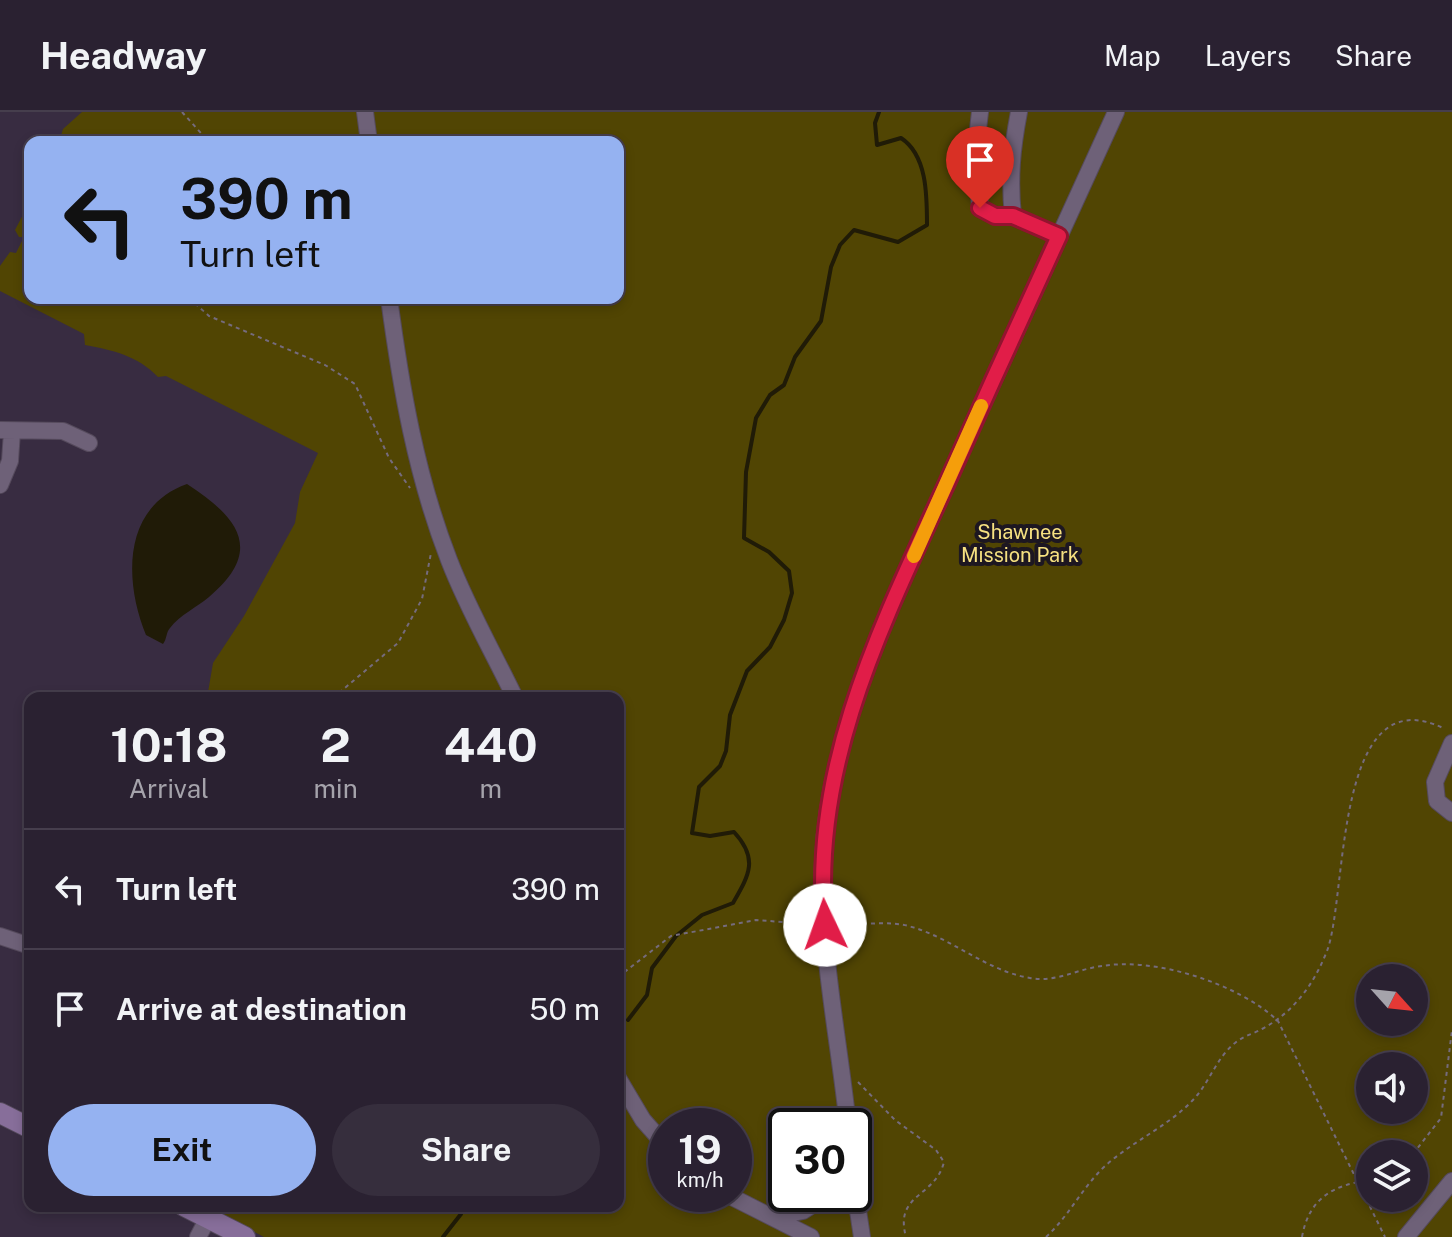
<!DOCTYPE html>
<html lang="en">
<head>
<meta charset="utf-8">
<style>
  body { margin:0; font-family:"Public Sans",sans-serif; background:#362e3d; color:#f1f3f6; height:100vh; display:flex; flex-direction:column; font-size:30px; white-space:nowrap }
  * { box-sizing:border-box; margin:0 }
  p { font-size:26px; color:#a5a3ab }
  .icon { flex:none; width:44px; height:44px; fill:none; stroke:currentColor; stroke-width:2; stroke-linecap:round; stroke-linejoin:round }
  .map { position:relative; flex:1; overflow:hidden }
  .details { position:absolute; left:24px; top:580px; width:600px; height:520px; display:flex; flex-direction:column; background:#2a2131; border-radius:16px; box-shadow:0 4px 12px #0003,0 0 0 2px #463e4d }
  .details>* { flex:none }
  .guide { position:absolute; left:24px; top:24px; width:600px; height:168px; border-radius:16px; box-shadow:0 4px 12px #0003,0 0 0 2px #463e4d; background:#95b2f1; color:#111; overflow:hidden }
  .needle { width:52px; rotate:117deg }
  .tools { position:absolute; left:1356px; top:852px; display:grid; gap:16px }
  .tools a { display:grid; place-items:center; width:72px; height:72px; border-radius:50%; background:#2a2131; box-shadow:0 4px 12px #0003,0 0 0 2px #463e4d; font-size:40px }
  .speed { position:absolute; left:648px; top:996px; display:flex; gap:16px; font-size:40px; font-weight:700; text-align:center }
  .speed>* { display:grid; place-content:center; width:104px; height:104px; border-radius:50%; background:#2a2131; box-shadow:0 4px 12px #0003,0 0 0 2px #463e4d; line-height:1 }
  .speed small { font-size:20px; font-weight:400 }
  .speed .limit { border:4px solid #111; border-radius:12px; background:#fff; color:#111 }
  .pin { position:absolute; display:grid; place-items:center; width:68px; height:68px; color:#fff; margin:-82px -34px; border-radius:50% 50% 50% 0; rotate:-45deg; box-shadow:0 0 8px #0007 }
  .pin .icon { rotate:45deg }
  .me { position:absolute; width:88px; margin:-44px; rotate:357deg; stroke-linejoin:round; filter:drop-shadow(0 0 6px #0008) }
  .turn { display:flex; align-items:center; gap:28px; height:168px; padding:0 24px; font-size:36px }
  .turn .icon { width:104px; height:104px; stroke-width:2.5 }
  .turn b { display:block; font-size:56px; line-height:68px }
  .eta { display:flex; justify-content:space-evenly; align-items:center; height:136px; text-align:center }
  .eta b { font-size:48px; font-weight:700; line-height:56px }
  .action { display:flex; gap:16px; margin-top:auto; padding:16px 24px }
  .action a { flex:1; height:92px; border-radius:48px; background:#95b2f1; color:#111; font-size:32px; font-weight:700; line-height:92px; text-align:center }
  .action a+a { background:#362e3d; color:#f1f3f6 }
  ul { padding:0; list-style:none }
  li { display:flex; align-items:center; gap:24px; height:120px; padding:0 24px; border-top:2px solid #463e4d }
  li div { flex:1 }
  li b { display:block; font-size:30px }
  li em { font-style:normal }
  header { display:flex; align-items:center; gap:48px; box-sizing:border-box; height:112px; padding:0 40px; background:#2a2131; border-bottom:2px solid #463e4d }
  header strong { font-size:38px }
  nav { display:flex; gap:44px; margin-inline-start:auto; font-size:28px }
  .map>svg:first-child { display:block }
  .green { fill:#514503; fill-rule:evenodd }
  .water { fill:#201b07 }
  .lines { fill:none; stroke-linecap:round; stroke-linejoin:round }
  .stream { stroke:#201b07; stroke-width:4 }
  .minor-casing { stroke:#554a5c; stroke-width:18 }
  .major-casing { stroke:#554a5c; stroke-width:22 }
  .path { stroke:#756b7d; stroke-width:2; stroke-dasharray:4 4; stroke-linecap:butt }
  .minor { stroke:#6e6178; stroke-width:16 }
  .major { stroke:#876e9a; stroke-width:20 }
  .route-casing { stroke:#92132f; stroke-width:20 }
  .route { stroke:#e11d48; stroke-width:14 }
  .slow { stroke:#f59e0b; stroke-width:14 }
  .labels { text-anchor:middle; stroke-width:8; stroke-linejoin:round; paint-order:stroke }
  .park-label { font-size:20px; fill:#f6e181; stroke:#1d1721 }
</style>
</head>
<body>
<header>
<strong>Headway</strong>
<nav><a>Map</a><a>Layers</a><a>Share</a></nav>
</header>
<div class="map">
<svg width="1452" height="1125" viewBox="0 0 1452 1125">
  <rect width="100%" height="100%" fill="#382c41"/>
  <path class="green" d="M82 0H1452V1125H264L204 1094H618V586H207L213 551 244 504 295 411 300 380 318 341 166 264 158 265C138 244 113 238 85 233L84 222 0 179V154L10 140 16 141 24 125H19L15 118 27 95 30 70V186H618V30H59L63 17ZM1370 866H1414V910H1370ZM1370 954H1414V998H1370ZM666 1014H734V1082H666ZM786 1014H854V1082H786ZM1370 1042H1414V1086H1370Z"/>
  <path class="water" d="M187 372C238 405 265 438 209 485 197 495 180 503 170 516 166 520 167 527 163 532L146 523C124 469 122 395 187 372Z"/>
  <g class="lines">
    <path class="stream" d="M628 908 647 883 652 856 676 824 702 803 733 791C749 763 759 747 734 720L710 724 692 721 699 675 720 654 726 639 730 603 747 559 770 535 784 508 792 481 789 459 769 440 744 426 746 360 756 306 770 283 784 273 795 245 821 209 831 155 840 133 854 118 898 130 927 113C927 83 927 43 901 26L877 33 875 11 879 0
      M443 1125 461 1102 462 1094"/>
    <defs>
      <path id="minor" d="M365 0 369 30
        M980 0 976 35 980 96 995 104H1013L1059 124
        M1013 104C1009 67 1012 36 1019 0
        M389 186C401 276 416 363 449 448 467 495 493 540 515 586
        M0 318 63 319 89 331
        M0 373 10 349 12 319
        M1452 631 1435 670 1437 689 1452 701
        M0 824 30 834
        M618 966 643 1008 666 1034
        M848 1014C839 926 819 836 823 747 827 656 859 572 893 489L1116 0
        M854 1072 862 1125
        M726 1082 811 1125
        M773 1105 803 1099 829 1082
        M198 1125 208 1106
        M1406 1125 1452 1069"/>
      <path id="major" d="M0 1001 30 1016
        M184 1094 245 1125"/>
    </defs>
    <use href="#minor" class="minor-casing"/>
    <use href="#major" class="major-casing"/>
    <path class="path" d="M182 0 209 30
      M189 186 209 204 325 253 355 272 389 346 410 376
      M333 586 398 531 422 487 431 441
      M839 813C862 813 890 808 912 815 953 827 987 859 1030 866 1055 871 1077 857 1102 854 1156 845 1239 872 1278 909L1385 1125
      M618 865 671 824 756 808 809 812
      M858 970 895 1008 936 1038 944 1050C935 1086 894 1081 906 1125
      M1413 1042 1441 1006 1452 918
      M1046 1125C1069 1104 1082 1076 1104 1055 1131 1030 1167 1015 1192 989 1209 972 1216 946 1235 931 1243 924 1253 922 1262 917 1294 900 1314 872 1327 839 1348 784 1333 561 1445 617
      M1302 1125C1309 1086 1333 1073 1370 1068"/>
    <use href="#minor" class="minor"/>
    <use href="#major" class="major"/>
  </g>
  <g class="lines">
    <defs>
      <path id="route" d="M825 813C810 655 882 512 946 373 983 290 1021 206 1059 124L1013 104H995L980 96"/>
    </defs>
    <use href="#route" class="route-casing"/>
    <use href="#route" class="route"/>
    <path class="slow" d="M914 444 981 294"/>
  </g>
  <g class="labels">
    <g class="park-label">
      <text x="1020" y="427">Shawnee<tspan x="1020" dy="23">Mission Park</tspan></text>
    </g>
  </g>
</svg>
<div class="tools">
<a><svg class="needle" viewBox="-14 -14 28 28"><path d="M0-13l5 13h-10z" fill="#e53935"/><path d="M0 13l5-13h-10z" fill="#a5a3ab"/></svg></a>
<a><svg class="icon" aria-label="sound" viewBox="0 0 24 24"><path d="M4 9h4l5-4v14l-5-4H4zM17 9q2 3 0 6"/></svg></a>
<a><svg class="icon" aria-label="layers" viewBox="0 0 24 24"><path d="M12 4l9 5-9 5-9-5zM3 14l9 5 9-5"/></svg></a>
</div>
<div class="speed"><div>19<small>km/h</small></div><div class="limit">30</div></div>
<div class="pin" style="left:980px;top:96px;background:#d93025"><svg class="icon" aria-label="arrive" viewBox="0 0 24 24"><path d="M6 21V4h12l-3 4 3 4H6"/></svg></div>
<svg class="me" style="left:825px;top:813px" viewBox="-20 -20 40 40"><circle r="19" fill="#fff"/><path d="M0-13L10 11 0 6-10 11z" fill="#e11d48"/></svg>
<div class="guide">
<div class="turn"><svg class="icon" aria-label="left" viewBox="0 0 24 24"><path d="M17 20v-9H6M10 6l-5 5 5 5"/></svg><div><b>390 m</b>Turn left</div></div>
</div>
<section class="details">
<div class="eta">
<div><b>10:18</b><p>Arrival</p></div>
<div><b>2</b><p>min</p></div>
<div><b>440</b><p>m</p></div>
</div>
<ul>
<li><svg class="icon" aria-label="left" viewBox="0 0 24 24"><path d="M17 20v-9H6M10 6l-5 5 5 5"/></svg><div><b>Turn left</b></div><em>390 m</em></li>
<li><svg class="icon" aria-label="arrive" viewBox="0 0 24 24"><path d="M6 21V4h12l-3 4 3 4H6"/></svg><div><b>Arrive at destination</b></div><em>50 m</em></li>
</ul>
<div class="action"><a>Exit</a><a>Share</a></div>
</section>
</div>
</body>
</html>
